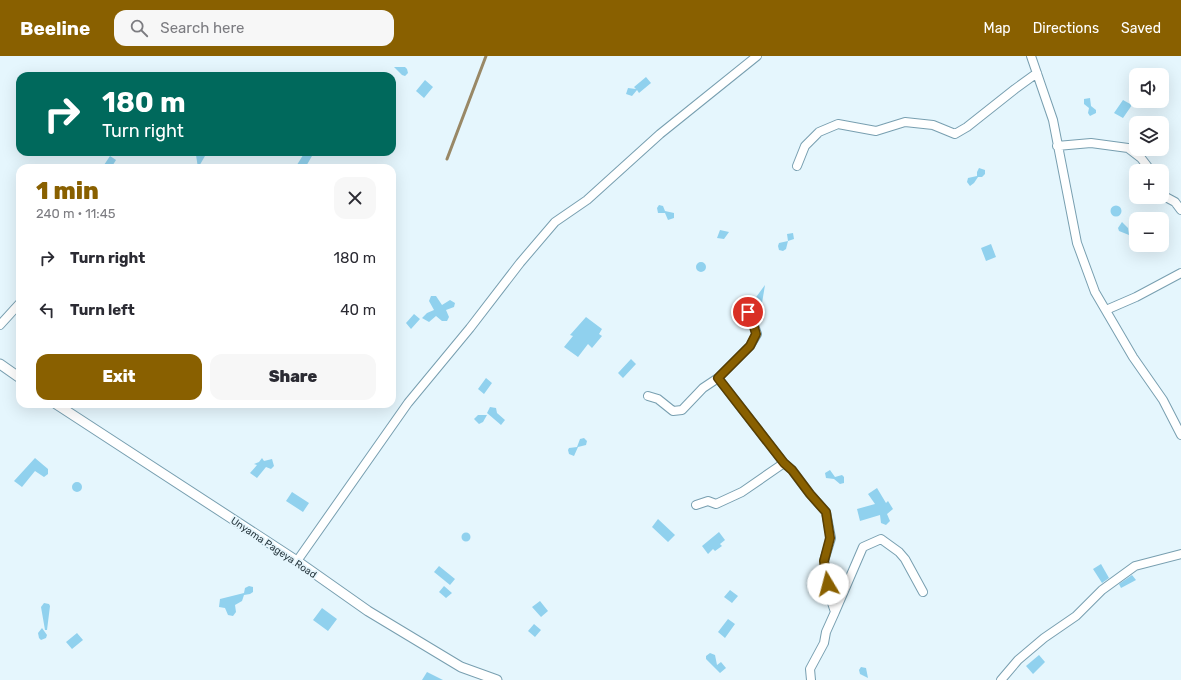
<!DOCTYPE html>
<html lang="en">
<head>
<meta charset="utf-8">
<style>
  body { margin:0; font-family:Rubik,sans-serif; background:#f7f7f7; color:#2b2b33; height:100vh; display:flex; flex-direction:column; font-size:15px; white-space:nowrap }
  * { box-sizing:border-box; margin:0 }
  p { font-size:13px; color:#7c7c81 }
  .icon { flex:none; width:22px; height:22px; fill:none; stroke:currentColor; stroke-width:2; stroke-linecap:round; stroke-linejoin:round }
  .map { position:relative; flex:1; overflow:hidden }
  .details { position:absolute; left:16px; top:108px; width:380px; height:244px; display:flex; flex-direction:column; background:#fff; border-radius:12px; box-shadow:0 4px 16px #0002 }
  .details>* { flex:none }
  .banner { position:absolute; left:16px; top:16px; width:380px; height:84px; border-radius:12px; box-shadow:0 4px 16px #0002; background:#00695c; color:#fff; overflow:hidden }
  .tools { position:absolute; left:1129px; top:12px; display:grid; gap:8px }
  .tools a { display:grid; place-items:center; width:40px; height:40px; border-radius:8px; background:#fff; box-shadow:0 4px 16px #0002; font-size:20px }
  .pin { position:absolute; display:grid; place-items:center; width:34px; height:34px; color:#fff; margin:-17px; border:2px solid #fff; border-radius:50%; box-shadow:0 1px 4px #0007 }
  .me { position:absolute; width:44px; margin:-22px; rotate:352deg; stroke-linejoin:round; filter:drop-shadow(0 0 3px #0008) }
  .turn { display:flex; align-items:center; gap:14px; height:84px; padding:0 20px; font-size:18px }
  .turn .icon { width:52px; height:52px; stroke-width:2.5 }
  .turn b { display:block; font-size:28px; line-height:34px }
  .round { display:grid; place-items:center; flex:none; width:42px; height:42px; border-radius:12px; background:#f7f7f7 }
  .head { display:flex; align-items:center; justify-content:space-between; height:68px; padding:0 20px }
  h1 { font-size:24px; font-weight:800; line-height:30px; color:#896000 }
  .action { display:flex; gap:8px; margin-top:auto; padding:8px 20px }
  .action a { flex:1; height:46px; border-radius:12px; background:#896000; color:#fff; font-size:16px; font-weight:800; line-height:46px; text-align:center }
  .action a+a { background:#f7f7f7; color:#2b2b33 }
  ul { padding:0; list-style:none }
  li { display:flex; align-items:center; gap:12px; height:52px; padding:0 20px }
  li div { flex:1 }
  li b { display:block; font-size:15px }
  li em { font-style:normal }
  header { display:flex; align-items:center; gap:24px; box-sizing:border-box; height:56px; padding:0 20px; background:#896000; color:#fff }
  header strong { font-size:19px }
  nav { display:flex; gap:22px; margin-inline-start:auto; font-size:14px }
  .search { width:280px; height:36px; background:#f7f7f7; display:flex; align-items:center; gap:10px; box-sizing:border-box; padding:0 14px; border-radius:12px; color:#7c7c81; font-size:15px }
  .map>svg:first-child { display:block }
  .lines { fill:none; stroke-linecap:round; stroke-linejoin:round }
  .stream { stroke:#986; stroke-width:3 }
  .building { fill:#90d1ee }
  .minor-casing { stroke:#789fb0; stroke-width:10 }
  .tertiary-casing { stroke:#789fb0; stroke-width:11 }
  .minor { stroke:#fff; stroke-width:8 }
  .tertiary { stroke:#fff; stroke-width:9 }
  .route-casing { stroke:#593e00; stroke-width:10 }
  .route { stroke:#896000; stroke-width:7 }
  .labels { text-anchor:middle; stroke-width:3.5; stroke-linejoin:round; paint-order:stroke }
  .street-label { font-size:10px; fill:#28383f; stroke:#e5f6fd }
</style>
</head>
<body>
<header>
<strong>Beeline</strong>
<div class="search"><svg class="icon" aria-label="search" viewBox="0 0 24 24"><circle cx="10" cy="10" r="6"/><path d="M15 15l6 6"/></svg>Search here</div>
<nav><a>Map</a><a>Directions</a><a>Saved</a></nav>
</header>
<div class="map">
<svg width="1181" height="624" viewBox="0 0 1181 624">
  <rect width="100%" height="100%" fill="#e5f6fd"/>
  <g class="lines">
    <path class="stream" d="M447 103 486 0"/>
  </g>
  <path class="building" d="M394 11H405L407 13 408 17 405 20 402 19Z
    M646 21 651 27 639 37 637 34 632 40 626 38 628 32 636 33 634 31Z
    M425 24 433 31 424 42 416 35Z
    M1090 42 1091 50 1096 54V57L1090 60 1088 57 1089 52 1084 48V43Z
    M1123 44 1132 49 1123 62 1114 57Z
    M198 96H202L205 100 198 112 196 99Z
    M305 96 312 100 305 112H295Z
    M110 100 116 104 111 112H102Z
    M979 112 985 114V118L982 121H978L974 127 970 130 967 126 968 122 977 120V116Z
    M659 149 663 150 665 155 674 157V162L668 164 665 157H658L657 152Z
    M1110.5 155a5.5 5.5 0 1 1 11 0a5.5 5.5 0 1 1-11 0Z
    M1122 166 1128 172 1129 179 1119 175 1118 172Z
    M720 174 729 176 724 183 717 182Z
    M793 177 794 183 788 185 786 193 783 195 779 194 778 190 779 187 788 185 787 178Z
    M991 188 996 201 986 205 981 192Z
    M696 211a5 5 0 1 1 10 0a5 5 0 1 1-10 0Z
    M765 229 762 247 760 250H756L754 248V244Z
    M431 240H436L442 249 450 244 455 247 454 251 446 254 449 261 447 265H442L436 260 429 266 422 262 427 257 434 254 429 245Z
    M414 258 420 263 411 273 406 267Z
    M586 261 602 273 599 278 602 280 592 292 588 288 578 301 564 291 573 280 570 279Z
    M631 303 636 308 623 322 618 317Z
    M486 322 492 327 484 338 478 333Z
    M490 351 496 352 497 357 505 364 501 369 487 357Z
    M478 359H487L483 366 479 368 474 363Z
    M584 382 587 385 586 389 578 391 574 400 569 398 568 394 569 392 577 391 580 383Z
    M35 402 48 413V418L44 421 35 415 22 431 14 425Z
    M262 402 264 405 272 403 274 410 271 413 266 411 257 422 250 417 257 409 254 408 259 406Z
    M830 414 835 421 842 419 844 421V427L840 428 834 423 826 422 825 417Z
    M72 431a5 5 0 1 1 10 0a5 5 0 1 1-10 0Z
    M877 432 886 447 888 445 893 453 887 458 890 465 886 469 881 467 880 459 860 465 857 453 875 448 868 438Z
    M292 436 309 447 303 456 286 445Z
    M658 463 675 479 668 486 652 471Z
    M719 476 725 484 720 488 722 490 715 495 713 493 708 498 702 490Z
    M461.5 481a4.5 4.5 0 1 1 9 0a4.5 4.5 0 1 1-9 0Z
    M1101 508 1109 522 1102 527 1093 513Z
    M439 510 455 523 450 529 434 516Z
    M1132 519 1136 524 1121 532 1119 528Z
    M249 530 253 531V536L250 538 244 539 242 545 235 549 236 556 233 560 228 559 225 552 219 551 220 543 244 537 245 532Z
    M444 530 452 537 446 542 439 536Z
    M730 534 738 540 732 547 724 541Z
    M540 545 548 555 541 561 532 551Z
    M44 547 49 548 50 550 47 574H45L41 551Z
    M322 552 337 563 328 575 313 564Z
    M728 563 735 568 725 582 718 576Z
    M534 568 541 574 535 581 528 575Z
    M42 572 47 579 46 582 41 584 39 582 38 577Z
    M77 577 83 584 72 593 66 586Z
    M710 597 715 599 717 609 721 606 726 612 720 617 706 603V600Z
    M1039 599 1045 606 1033 618 1026 610Z
    M861 611 866 612 868 622 860 618 859 614Z
    M427 616 443 624H422Z"/>
  <g class="lines">
    <defs>
      <path id="minor" d="M1031 0 1053 64 1077 187 1095 236 1133 301 1163 344 1181 379
        M1057 90 1091 87 1128 92 1141 102 1151 115
        M797 110 805 90 819 76 838 68 876 75 905 66 933 69 955 78 967 71 1015 33 1037 17
        M1162 139 1175 146 1181 154
        M1106 254 1136 241 1181 217
        M0 269 20 247
        M718 322 750 290 757 278 752 263 744 249
        M648 340 658 343 673 355 682 354 703 332 718 322 784 407 792 414 810 438 826 456 831 482 824 505 830 541 835 556 826 576 824 587 810 613 811 624
        M696 449 708 445 716 448 742 436 784 407
        M297 505 408 347 470 272 520 207 555 166 587 144 660 78 757 0
        M835 556 863 491 881 483 899 496 905 503 923 536
        M1001 624 1018 604 1044 582 1076 560 1102 534 1135 510 1181 498"/>
      <path id="tertiary" d="M0 308 20 322
        M56 348 297 505 368 555 461 611 497 624"/>
    </defs>
    <use href="#minor" class="minor-casing"/>
    <use href="#tertiary" class="tertiary-casing"/>
    <use href="#minor" class="minor"/>
    <use href="#tertiary" class="tertiary"/>
  </g>
  <g class="lines">
    <defs>
      <path id="route" d="M748 256 752 264 756 278 750 290 718 322 784 407 792 414 810 438 826 456 830 482 824 505 828 528"/>
    </defs>
    <use href="#route" class="route-casing"/>
    <use href="#route" class="route"/>
  </g>
  <g class="labels">
    <g class="street-label">
      <text transform="translate(274 491) rotate(34)" y="4">Unyama Pageya Road</text>
    </g>
  </g>
</svg>
<div class="tools">
<a><svg class="icon" aria-label="sound" viewBox="0 0 24 24"><path d="M4 9h4l5-4v14l-5-4H4zM17 9q2 3 0 6"/></svg></a>
<a><svg class="icon" aria-label="layers" viewBox="0 0 24 24"><path d="M12 4l9 5-9 5-9-5zM3 14l9 5 9-5"/></svg></a>
<a>+</a>
<a>−</a>
</div>
<div class="pin" style="left:748px;top:256px;background:#d93025"><svg class="icon" aria-label="arrive" viewBox="0 0 24 24"><path d="M6 21V4h12l-3 4 3 4H6"/></svg></div>
<svg class="me" style="left:828px;top:528px" viewBox="-20 -20 40 40"><circle r="19" fill="#fff"/><path d="M0-13L10 11 0 6-10 11z" fill="#896000"/></svg>
<div class="banner">
<div class="turn"><svg class="icon" aria-label="right" viewBox="0 0 24 24"><path d="M7 20v-9h11M14 6l5 5-5 5"/></svg><div><b>180 m</b>Turn right</div></div>
</div>
<section class="details">
<div class="head"><div><h1>1 min</h1><p>240 m · 11:45</p></div><a class="round"><svg class="icon" aria-label="close" viewBox="0 0 24 24"><path d="M6 6l12 12M18 6L6 18"/></svg></a></div>
<ul>
<li><svg class="icon" aria-label="right" viewBox="0 0 24 24"><path d="M7 20v-9h11M14 6l5 5-5 5"/></svg><div><b>Turn right</b></div><em>180 m</em></li>
<li><svg class="icon" aria-label="left" viewBox="0 0 24 24"><path d="M17 20v-9H6M10 6l-5 5 5 5"/></svg><div><b>Turn left</b></div><em>40 m</em></li>
</ul>
<div class="action"><a>Exit</a><a>Share</a></div>
</section>
</div>
</body>
</html>
